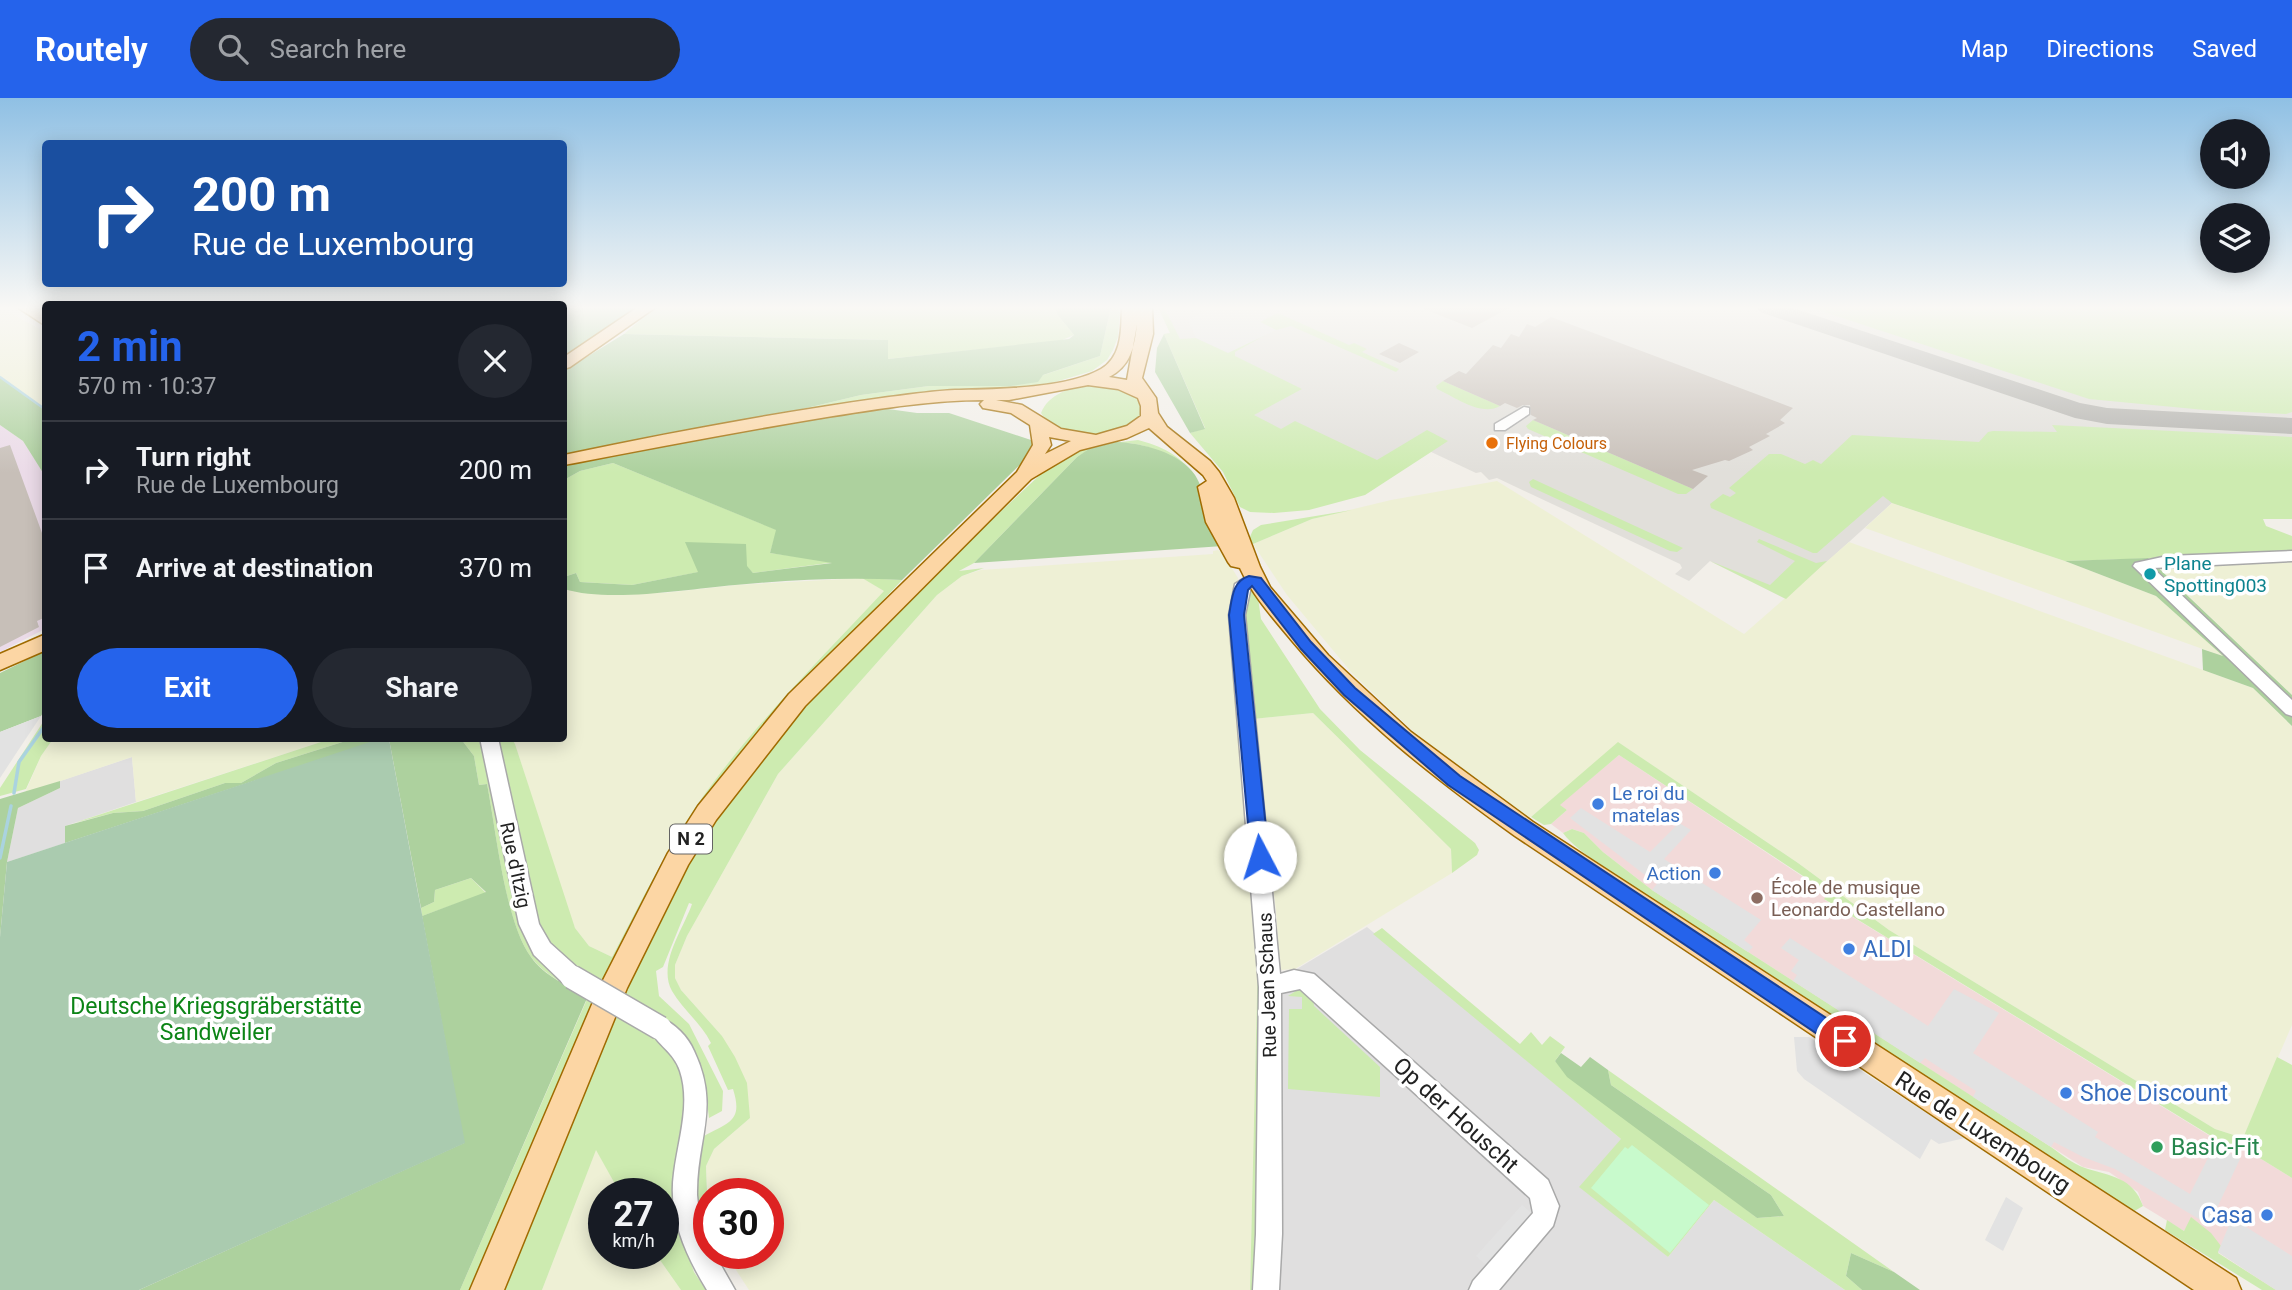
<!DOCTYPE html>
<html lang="en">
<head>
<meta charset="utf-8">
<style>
  body { margin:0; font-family:Roboto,sans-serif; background:#242831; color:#f1f3f6; height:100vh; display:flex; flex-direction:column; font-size:26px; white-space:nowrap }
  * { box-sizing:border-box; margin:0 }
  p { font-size:23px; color:#9ea1a6 }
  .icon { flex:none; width:38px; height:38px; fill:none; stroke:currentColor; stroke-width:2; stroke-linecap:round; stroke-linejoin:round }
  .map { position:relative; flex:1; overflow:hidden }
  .sheet { position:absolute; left:42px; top:203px; width:525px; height:441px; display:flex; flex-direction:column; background:#171b24; border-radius:7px; box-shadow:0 4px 18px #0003 }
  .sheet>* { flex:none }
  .top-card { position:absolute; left:42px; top:42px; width:525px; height:147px; border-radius:7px; box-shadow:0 4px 18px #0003; background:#1a4fa0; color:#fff; overflow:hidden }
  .controls { position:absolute; left:2200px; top:21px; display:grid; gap:14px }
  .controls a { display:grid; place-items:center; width:70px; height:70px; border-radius:50%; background:#171b24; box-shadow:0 4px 18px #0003; font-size:35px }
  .speed { position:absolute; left:588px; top:1080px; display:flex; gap:14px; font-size:35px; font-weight:700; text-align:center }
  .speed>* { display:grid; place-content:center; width:91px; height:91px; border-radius:50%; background:#171b24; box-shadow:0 4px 18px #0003; line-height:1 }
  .speed small { font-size:18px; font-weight:400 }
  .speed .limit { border:10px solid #d22; background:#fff; color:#111 }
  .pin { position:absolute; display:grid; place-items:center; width:60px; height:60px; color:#fff; margin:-30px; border:4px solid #fff; border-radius:50%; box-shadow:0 2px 7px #0007 }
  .me { position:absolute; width:77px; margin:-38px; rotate:355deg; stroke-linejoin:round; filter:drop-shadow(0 0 5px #0008) }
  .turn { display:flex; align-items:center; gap:24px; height:147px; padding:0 35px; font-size:32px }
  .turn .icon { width:91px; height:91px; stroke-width:2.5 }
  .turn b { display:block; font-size:49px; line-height:60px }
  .round { display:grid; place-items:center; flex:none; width:74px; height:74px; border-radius:37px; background:#242831 }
  .overview { display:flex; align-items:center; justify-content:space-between; height:119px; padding:0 35px }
  h1 { font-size:42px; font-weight:700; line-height:52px; color:#2563eb }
  .primary-button { display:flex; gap:14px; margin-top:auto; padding:14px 35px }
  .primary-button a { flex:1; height:80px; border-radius:42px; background:#2563eb; color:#fff; font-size:28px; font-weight:700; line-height:80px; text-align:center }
  .primary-button a+a { background:#242831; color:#f1f3f6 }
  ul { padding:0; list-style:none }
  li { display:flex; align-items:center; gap:21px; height:98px; padding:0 35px; border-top:2px solid #363941 }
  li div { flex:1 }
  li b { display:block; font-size:26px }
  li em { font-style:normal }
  header { display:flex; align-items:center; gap:42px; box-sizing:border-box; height:98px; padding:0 35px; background:#2563eb; color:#fff }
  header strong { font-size:33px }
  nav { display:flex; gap:38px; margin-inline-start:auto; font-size:24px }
  .search { width:490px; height:63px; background:#242831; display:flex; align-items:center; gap:18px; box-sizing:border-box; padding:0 24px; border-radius:38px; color:#9ea1a6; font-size:26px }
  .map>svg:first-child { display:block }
  .residential { fill:#e0dfdf }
  .commercial { fill:#f2dad9 }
  .industrial { fill:#ebdbe8 }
  .airport { fill:#e1dfda }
  .farmland { fill:#eef0d5 }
  .grass { fill:#cdebb0 }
  .forest { fill:#add19e }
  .cemetery { fill:#aacbaf }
  .park { fill:#c8facc }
  .parking { fill:#e2e2e2 }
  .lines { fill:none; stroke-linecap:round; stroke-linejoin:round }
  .stream-far1 { stroke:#aad3df; stroke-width:2.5 }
  .stream { stroke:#aad3df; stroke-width:3.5 }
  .taxiway { fill:#b1b0ac; fill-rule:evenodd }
  .building { fill:#c7bfb8 }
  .minor-casing { stroke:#a9a9a9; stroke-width:3 }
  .major-casing { stroke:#a06b00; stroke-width:3 }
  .minor { fill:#fff; fill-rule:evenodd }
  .major { fill:#fcd6a4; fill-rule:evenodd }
  .minor-bridge-casing { stroke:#a9a9a9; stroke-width:26; stroke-linecap:butt }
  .minor-bridge { stroke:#fff; stroke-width:23 }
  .route { fill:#2563eb; stroke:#184099; stroke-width:2 }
  .food-dot { fill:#e8710a; stroke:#fff; stroke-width:2.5 }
  .culture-dot { fill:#0f9aa8; stroke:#fff; stroke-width:2.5 }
  .shop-dot { fill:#3f7fe0; stroke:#fff; stroke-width:2.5 }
  .education-dot { fill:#8d6e63; stroke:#fff; stroke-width:2.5 }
  .leisure-dot { fill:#2e9e5b; stroke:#fff; stroke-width:2.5 }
  .labels { text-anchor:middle; stroke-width:7; stroke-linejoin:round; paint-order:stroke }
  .far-food-label { font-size:16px; fill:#c56008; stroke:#fff; text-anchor:start }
  .shield { fill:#fff; stroke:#646464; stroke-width:2 }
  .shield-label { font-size:18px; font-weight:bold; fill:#222 }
  .culture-label { font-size:19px; fill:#0d838f; stroke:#fff; text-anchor:start }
  .shop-label { font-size:19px; fill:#366cbe; stroke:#fff; text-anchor:start }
  .street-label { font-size:19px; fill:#222; stroke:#fff }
  .education-label { font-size:19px; fill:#785e54; stroke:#fff; text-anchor:start }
  .near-shop-label { font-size:23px; fill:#366cbe; stroke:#fff; text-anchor:start }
  .near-park-label { font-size:23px; fill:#0c8416; stroke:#fff }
  .near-street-label { font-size:23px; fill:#222; stroke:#fff }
  .near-leisure-label { font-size:23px; fill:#27864d; stroke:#fff; text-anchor:start }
</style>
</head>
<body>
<header>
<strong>Routely</strong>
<div class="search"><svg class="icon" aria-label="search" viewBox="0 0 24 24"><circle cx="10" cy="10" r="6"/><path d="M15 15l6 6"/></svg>Search here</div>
<nav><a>Map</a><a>Directions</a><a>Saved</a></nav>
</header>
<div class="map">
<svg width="2292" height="1192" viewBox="0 0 2292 1192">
  <rect width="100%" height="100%" fill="#f2efe9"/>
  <path class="residential" d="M132 659 136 704 65 728V745L7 764 18 710 60 690V683Z
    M1367 829 1621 1041 1641 1136 1668 1159 1714 1102 1845 1192H1256L1260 911 1285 878Z"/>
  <path class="commercial" d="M1619 657 1829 796 1825 802 2228 1049 2240 1048 2292 1080V1192H2276L2218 1154 2192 1120 2184 1133 2143 1108 2138 1094 2109 1074 2083 1069 1973 999 1652 792 1603 754 1584 735 1572 731 1563 735 1551 726 1567 712 1559 707Z"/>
  <path class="industrial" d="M0 327 23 343 46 378 45 531 0 554Z"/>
  <path class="airport" d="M1158 209H2292V418L2250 417 2065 463 1892 405 1786 501 1710 463 1689 483 1675 476 1682 470 1680 466 1497 380 1489 382 1481 374 1476 375 1427 352 1321 401 1164 236 1170 235Z"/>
  <path class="farmland" d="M0 209 45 234V312L0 279Z
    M1497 383 1744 536 1849 444 2253 590 2292 628V927L2243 1040 2215 1031 1889 832 1798 765 1619 645 1531 719 1524 718 1414 634 1352 575 1287 497 1253 446 1312 421 1391 402Z
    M1892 405 2065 463 2156 498 2225 559 1865 430Z
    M1218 452 1223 456 1238 480 1233 507 1259 812 1250 1192H749L725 1155H768V1096H709V1115L706 1068 714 1051 750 1020 722 938 681 892 675 880V867L687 838 778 676 937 497 962 478 981 472 1213 456V453Z
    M2292 464V597L2157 468 2254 466Z
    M862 480 885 493 751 638 723 672 663 760 612 859 589 848 575 830 567 810 515 646 512 641 564 640V491L615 495H664L736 487Z
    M1313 615 1451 751 1452 775 1295 871 1280 872 1276 813 1253 621Z
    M53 641H330L136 704 132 659 25 695 41 658Z
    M596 1051 620 1095 604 1096V1155H655L681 1192H542Z"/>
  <path class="grass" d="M656 209H1055L1057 216 1074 237 1060 243 887 261 888 242 624 236Z
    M1111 209H1117L1120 215 1118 239 1113 252 1107 262 1092 273 1032 291 923 295 794 313 861 297 929 288H1011L1100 258Z
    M1158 209H1164L1180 241 1196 240 1228 254 1269 235 1235 254V258L1302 291 1254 317 1281 331 1295 323 1377 362 1427 332 1448 343 1365 397 1309 412 1274 415 1250 414 1240 409 1223 374 1190 335 1205 330 1164 236 1170 235Z
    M1809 209H2292V314L2286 316 2205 312 2089 301Z
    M1278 215 1349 247 1354 245 1367 251 1362 254 1399 271 1396 274 1291 228 1276 232 1260 224Z
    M1443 283 1500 308C1481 319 1455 299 1437 291L1436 288Z
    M1089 285C1099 286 1112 286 1122 289 1126 290 1131 295 1135 298 1174 325 1069 359 1041 315 1049 295 1070 291 1089 285Z
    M1533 322 1693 391 1686 396H1678L1528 331 1526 328Z
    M2052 327 2292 339V421H2263L2266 428 2292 438V456L2065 463 1892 405 1883 398 1817 455H1813L1711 410 1710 406 1723 396 1730 399 1736 395 1729 390 1769 356H1781L1805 366 1813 362 1821 366 1852 337 1979 344 1988 334 1993 333 2057 334Z
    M1138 342C1162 348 1179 357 1195 377 1162 347 1117 332 1077 359L974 465 959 473 984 470 962 478 937 497 778 676 687 838 675 867V880L681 892 722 938 735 959 747 985 750 1020 714 1051 706 1068 709 1146C689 1106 694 1080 704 1038 730 1024 743 1023 733 991L728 992 708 948 711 945C701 925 683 912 672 893 657 866 684 830 692 806L689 805 663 869 656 873 659 898 689 926 723 993 722 1013 709 1020C707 1005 707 989 703 975 693 939 660 914 628 899L679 965 687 991 679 1130 694 1174 706 1192H681L655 1155H663V1096L620 1095 596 1052 542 1192H499L595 962 660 816 725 705 777 634 932 478 1042 375 1066 358 1087 348Z
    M613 365 777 432 770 455 836 464 753 475 747 469 686 444 699 474 632 487 580 484 576 475 564 479V382L580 373Z
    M1533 381 1683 450 1677 454 1670 453 1531 389 1529 384Z
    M1352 412 1312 421 1253 446 1249 441 1253 432 1261 427Z
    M1759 441 1816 465 1827 463 1786 501 1710 463 1770 487 1795 463 1757 444Z
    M862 480 902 482 754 640 670 761 473 1192H460L588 899C568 888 545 878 531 859 505 825 496 731 487 686L479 687 474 658 461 641H512L515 646 575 830 589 848 612 859C638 809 663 758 695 710 749 631 819 563 884 493Z
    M1245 493H1257L1261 521 1320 611 1360 652 1475 745 1479 752 1477 757 1452 775 1451 751 1313 615 1253 621 1243 537Z
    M45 621 46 640 53 641 41 658 26 691 0 698V690Z
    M330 641H352L276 665 241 685H225L143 713 113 715 74 725Z
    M1618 644 1798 765 1889 832 2215 1031 2243 1040 2277 959 2292 967V1080L2240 1048 2229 1049 1824 801 1829 795 1619 657 1560 707 1567 712 1551 726 1544 727 1531 719Z
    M1572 731 1584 735 1603 754 1652 792 2051 1049C2061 1056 2073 1066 2085 1070 2110 1078 2133 1079 2143 1108L2131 1115 1632 790C1611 769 1580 758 1563 735Z
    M471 780 486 795 422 818 421 810 434 804 435 792Z
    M1259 812 1261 847 1256 1192H1250Z
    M1382 830 1520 946 1531 934 1542 947 1550 938 1565 949 1555 963 1757 1120 1784 1118 1771 1097 1611 987 1608 972 1894 1174 1851 1155 1846 1178 1862 1192H1845L1714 1102 1668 1159 1579 1089 1621 1041 1373 836Z
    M1299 891 1306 892 1313 900 1314 908 1380 969V999L1288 991 1289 911H1302V899L1288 898Z
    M2191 1119 2211 1135 2221 1148 2218 1155 2276 1192H2262L2165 1132 2167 1122 2184 1133Z"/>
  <path class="forest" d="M564 209H640L564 259Z
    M1055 209H1111L1100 258 1043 277 1038 284 1011 288H929L861 297 794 313 564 356V273L624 236 888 242V261L1069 241 1074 237 1057 216Z
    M1164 236 1205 331 1190 335 1155 274 1157 250Z
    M0 279 45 312V378L23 343 0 327Z
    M881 310 917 315H949L1037 344 1035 352 902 482C846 479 790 482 735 487 687 491 610 505 564 491V479L576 475 580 484 632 487 698 474 685 444 746 446 747 468 753 475 832 465 770 455 776 432 613 365 580 373 564 382V368L711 338Z
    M1116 344C1142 345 1179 354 1195 377 1205 393 1215 429 1223 448L974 465 1077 359 1089 351Z
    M2148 460 2292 597V628L2253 590 2203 572 2202 551 2223 558 2156 498 2065 463Z
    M45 553V611L41 618 0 634V575Z
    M352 641H382L65 745V728L113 715 143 713 225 685H241L276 665Z
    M389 641H461L474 658 479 687 487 686C496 731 505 824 531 859 544 878 568 888 588 898L460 1192H139L464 1045 422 818 486 794 471 780 435 792 434 804 421 810Z
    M60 683V690L18 710 7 764 0 839V701Z
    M1561 955 1581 969 1590 959 1608 972 1611 987 1771 1097 1784 1118 1757 1120 1567 979 1555 963Z
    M1851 1155 1894 1174 1920 1192H1862L1846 1178Z"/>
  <path class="cemetery" d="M382 640 389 641 465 1045 139 1192H0V839L7 764Z"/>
  <path class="park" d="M1632 1047 1709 1107 1670 1155 1591 1090 1625 1049 1628 1051Z"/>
  <path class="parking" d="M1216 209H1256L1272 216 1260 224 1276 232 1228 255 1196 240 1188 222Z
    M41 618 19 651 0 680V634Z
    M1581 710 1650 754 1679 725 1691 732 1664 761 1761 822 1744 842 1753 849 1748 854 1652 792 1657 786 1570 720Z
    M1790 840 1928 928 1954 891 1999 915 1973 955 2098 1034 2095 1039 2190 1096 2215 1046 2240 1061 2209 1127 2115 1071 2083 1059 2054 1044 2051 1049 1973 999 1976 993 1934 966 1925 960 1920 965 1793 883 1797 877 1791 873 1799 862 1781 850Z
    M1794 939H1809L1965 1040 1939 1046 1931 1041 1920 1061 1804 981 1797 973Z
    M2006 1099 2023 1110 2003 1153 1985 1142Z
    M1522 1107 1542 1124 1496 1176 1476 1158Z
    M2232 1120 2292 1158V1192H2276L2218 1154Z"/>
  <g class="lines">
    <path class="stream-far1" d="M0 279 46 312"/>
    <path class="stream" d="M14 695 19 664 46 626
      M0 760 11 708"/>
    <path class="taxiway" d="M1756 209H1790L2080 305 2107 310 2292 320V336L2107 326 2075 320 1760 214Z"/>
  </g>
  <path class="building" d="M1419 209H1511L1472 230Z
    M1551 219 1793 310 1780 322 1785 325 1766 336 1770 338 1749 349 1753 352 1729 363 1725 362 1692 372 1708 378 1693 391 1533 322 1537 320 1531 317 1530 307H1523L1517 310 1505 305 1500 308 1443 283 1459 273 1466 276 1493 247 1501 250 1511 236 1519 239 1527 226 1535 229Z
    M1399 245 1419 254 1400 265 1379 256Z
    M10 347 46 446V519L37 523 39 529 0 549V350Z"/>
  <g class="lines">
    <defs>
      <path id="minor" d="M1524 309 1529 310V316L1505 332H1495V326Z
        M2292 453V463L2153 470 2292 602V618L2286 616 2133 468 2135 465 2167 458Z
        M1249 477 1262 480 1264 483 1262 486 1251 488 1245 517 1280 876 1294 872 1314 876 1548 1082 1559 1108 1553 1128 1499 1192H1469L1473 1183 1533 1115 1530 1100 1300 891 1281 895 1282 1136 1279 1192H1253L1256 1136 1259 889 1229 517 1235 486Z
        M480 640H498L539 826 550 845 580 872 583 879 580 886 572 888 564 886 534 857 519 826Z
        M660 920C675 925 688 939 694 953 721 1010 696 1041 697 1097 698 1117 709 1135 709 1155H714L735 1192H707C685 1156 668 1118 674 1075 678 1042 691 1006 680 973 674 954 657 947 649 930L652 923Z"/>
      <path id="major" d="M17 209H34L46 216V228Z
        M638 209H656L570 269 564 271V259Z
        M1122 209H1152L1153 236 1142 280 1156 300 1158 315 1167 329 1210 363 1219 374 1234 400 1260 469 1270 489 1328 557 1411 634 1533 724 2236 1180 2241 1192H2194L1515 738C1434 680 1357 620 1293 544 1273 520 1253 498 1240 470L1231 468 1228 464 1206 424 1198 389 1207 383 1203 377 1149 330 1127 340 1080 352 1031 381 805 608 716 722 688 767 627 890 504 1192H470L599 890 668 755 698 708 789 596 1017 374 1033 347 1030 327 1011 315 983 310 980 306 984 302C927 302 871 312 815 321 731 335 648 351 564 367V357C669 335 775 315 882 300 906 297 931 293 955 292 995 291 1066 291 1101 271 1123 258 1121 230 1122 209ZM1137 226 1127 282 1109 279C1130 269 1135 248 1137 226ZM1088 287 1118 291 1138 300 1141 308V318L1127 328 1096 337 1061 331 1022 307 996 302H1009ZM1049 339 1071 343 1045 356 1051 347Z
        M46 536V552L0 572V556Z"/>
    </defs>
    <use href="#minor" class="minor-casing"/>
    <use href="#major" class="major-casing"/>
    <use href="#minor" class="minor"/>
    <use href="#major" class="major"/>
    <defs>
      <path id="minor-bridge" d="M572 879 660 930"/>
    </defs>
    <use href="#minor-bridge" class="minor-bridge-casing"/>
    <use href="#minor-bridge" class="minor-bridge"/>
  </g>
  <linearGradient id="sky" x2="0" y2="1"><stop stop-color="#8fc0e4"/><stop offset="0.56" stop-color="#f9f8f5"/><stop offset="1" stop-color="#f9f8f5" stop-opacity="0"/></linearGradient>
  <rect width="2292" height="375" fill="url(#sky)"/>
  <path class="route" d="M1249 478 1261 480 1311 544 1355 590 1460 678 1852 937 1855 943 1852 950 1845 952 1838 950 1448 687 1344 597 1301 551 1252 488 1248 492 1244 517 1269 759 1266 764H1253L1251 759 1229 517C1232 501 1232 483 1249 478Z"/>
  <circle class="food-dot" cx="1492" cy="345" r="7"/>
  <circle class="culture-dot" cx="2150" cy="476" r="7"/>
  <g class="shop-dot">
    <circle cx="1598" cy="706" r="7"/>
    <circle cx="1715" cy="775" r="7"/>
    <circle cx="1849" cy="851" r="7"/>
    <circle cx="2066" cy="995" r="7"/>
    <circle cx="2267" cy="1117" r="7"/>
  </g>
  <circle class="education-dot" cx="1757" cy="800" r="7"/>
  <circle class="leisure-dot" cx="2157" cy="1049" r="7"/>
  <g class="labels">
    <g class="far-food-label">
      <text x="1506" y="351">Flying Colours</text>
    </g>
    <rect class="shield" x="670" y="726.5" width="42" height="29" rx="5"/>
    <g class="shield-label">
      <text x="691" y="747">N 2</text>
    </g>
    <g class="culture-label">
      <text x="2164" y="472">Plane<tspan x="2164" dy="22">Spotting003</tspan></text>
    </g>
    <g class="shop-label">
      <text x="1612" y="702">Le roi du<tspan x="1612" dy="22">matelas</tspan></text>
      <text x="1701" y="782" text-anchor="end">Action</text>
    </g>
    <g class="street-label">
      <text transform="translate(516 767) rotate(78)" y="7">Rue d'Itzig</text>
      <text transform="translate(1267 887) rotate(-92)" y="7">Rue Jean Schaus</text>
    </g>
    <g class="education-label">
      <text x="1771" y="796">École de musique<tspan x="1771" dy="22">Leonardo Castellano</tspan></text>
    </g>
    <g class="near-shop-label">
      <text x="1863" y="859">ALDI</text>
      <text x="2080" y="1003">Shoe Discount</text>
      <text x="2253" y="1125" text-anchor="end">Casa</text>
    </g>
    <g class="near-park-label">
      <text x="216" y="916">Deutsche Kriegsgräberstätte<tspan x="216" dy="26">Sandweiler</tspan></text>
    </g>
    <g class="near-street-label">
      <text transform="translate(1456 1017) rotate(42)" y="8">Op der Houscht</text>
      <text transform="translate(1983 1034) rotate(33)" y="8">Rue de Luxembourg</text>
    </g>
    <g class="near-leisure-label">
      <text x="2171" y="1057">Basic-Fit</text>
    </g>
  </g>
</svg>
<div class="controls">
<a><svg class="icon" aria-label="sound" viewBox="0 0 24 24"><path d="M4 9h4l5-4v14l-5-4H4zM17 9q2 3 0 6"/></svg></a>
<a><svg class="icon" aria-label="layers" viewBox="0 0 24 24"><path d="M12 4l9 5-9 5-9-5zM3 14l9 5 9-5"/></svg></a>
</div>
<div class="speed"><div>27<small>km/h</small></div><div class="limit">30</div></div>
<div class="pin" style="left:1845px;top:943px;background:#d93025"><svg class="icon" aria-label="arrive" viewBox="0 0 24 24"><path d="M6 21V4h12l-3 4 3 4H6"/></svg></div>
<svg class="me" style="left:1260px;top:759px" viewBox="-20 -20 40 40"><circle r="19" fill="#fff"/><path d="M0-13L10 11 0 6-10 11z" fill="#2563eb"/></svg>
<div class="top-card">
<div class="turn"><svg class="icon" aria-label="right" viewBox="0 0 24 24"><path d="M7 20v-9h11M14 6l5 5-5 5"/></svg><div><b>200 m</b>Rue de Luxembourg</div></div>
</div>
<section class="sheet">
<div class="overview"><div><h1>2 min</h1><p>570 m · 10:37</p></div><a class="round"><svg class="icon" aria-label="close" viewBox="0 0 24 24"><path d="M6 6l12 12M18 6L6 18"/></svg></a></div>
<ul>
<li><svg class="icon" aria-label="right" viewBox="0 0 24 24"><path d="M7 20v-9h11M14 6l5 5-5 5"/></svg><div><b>Turn right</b><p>Rue de Luxembourg</p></div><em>200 m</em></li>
<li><svg class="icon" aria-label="arrive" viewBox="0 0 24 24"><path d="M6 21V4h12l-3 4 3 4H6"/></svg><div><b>Arrive at destination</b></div><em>370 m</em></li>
</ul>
<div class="primary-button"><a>Exit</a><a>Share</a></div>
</section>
</div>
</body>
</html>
